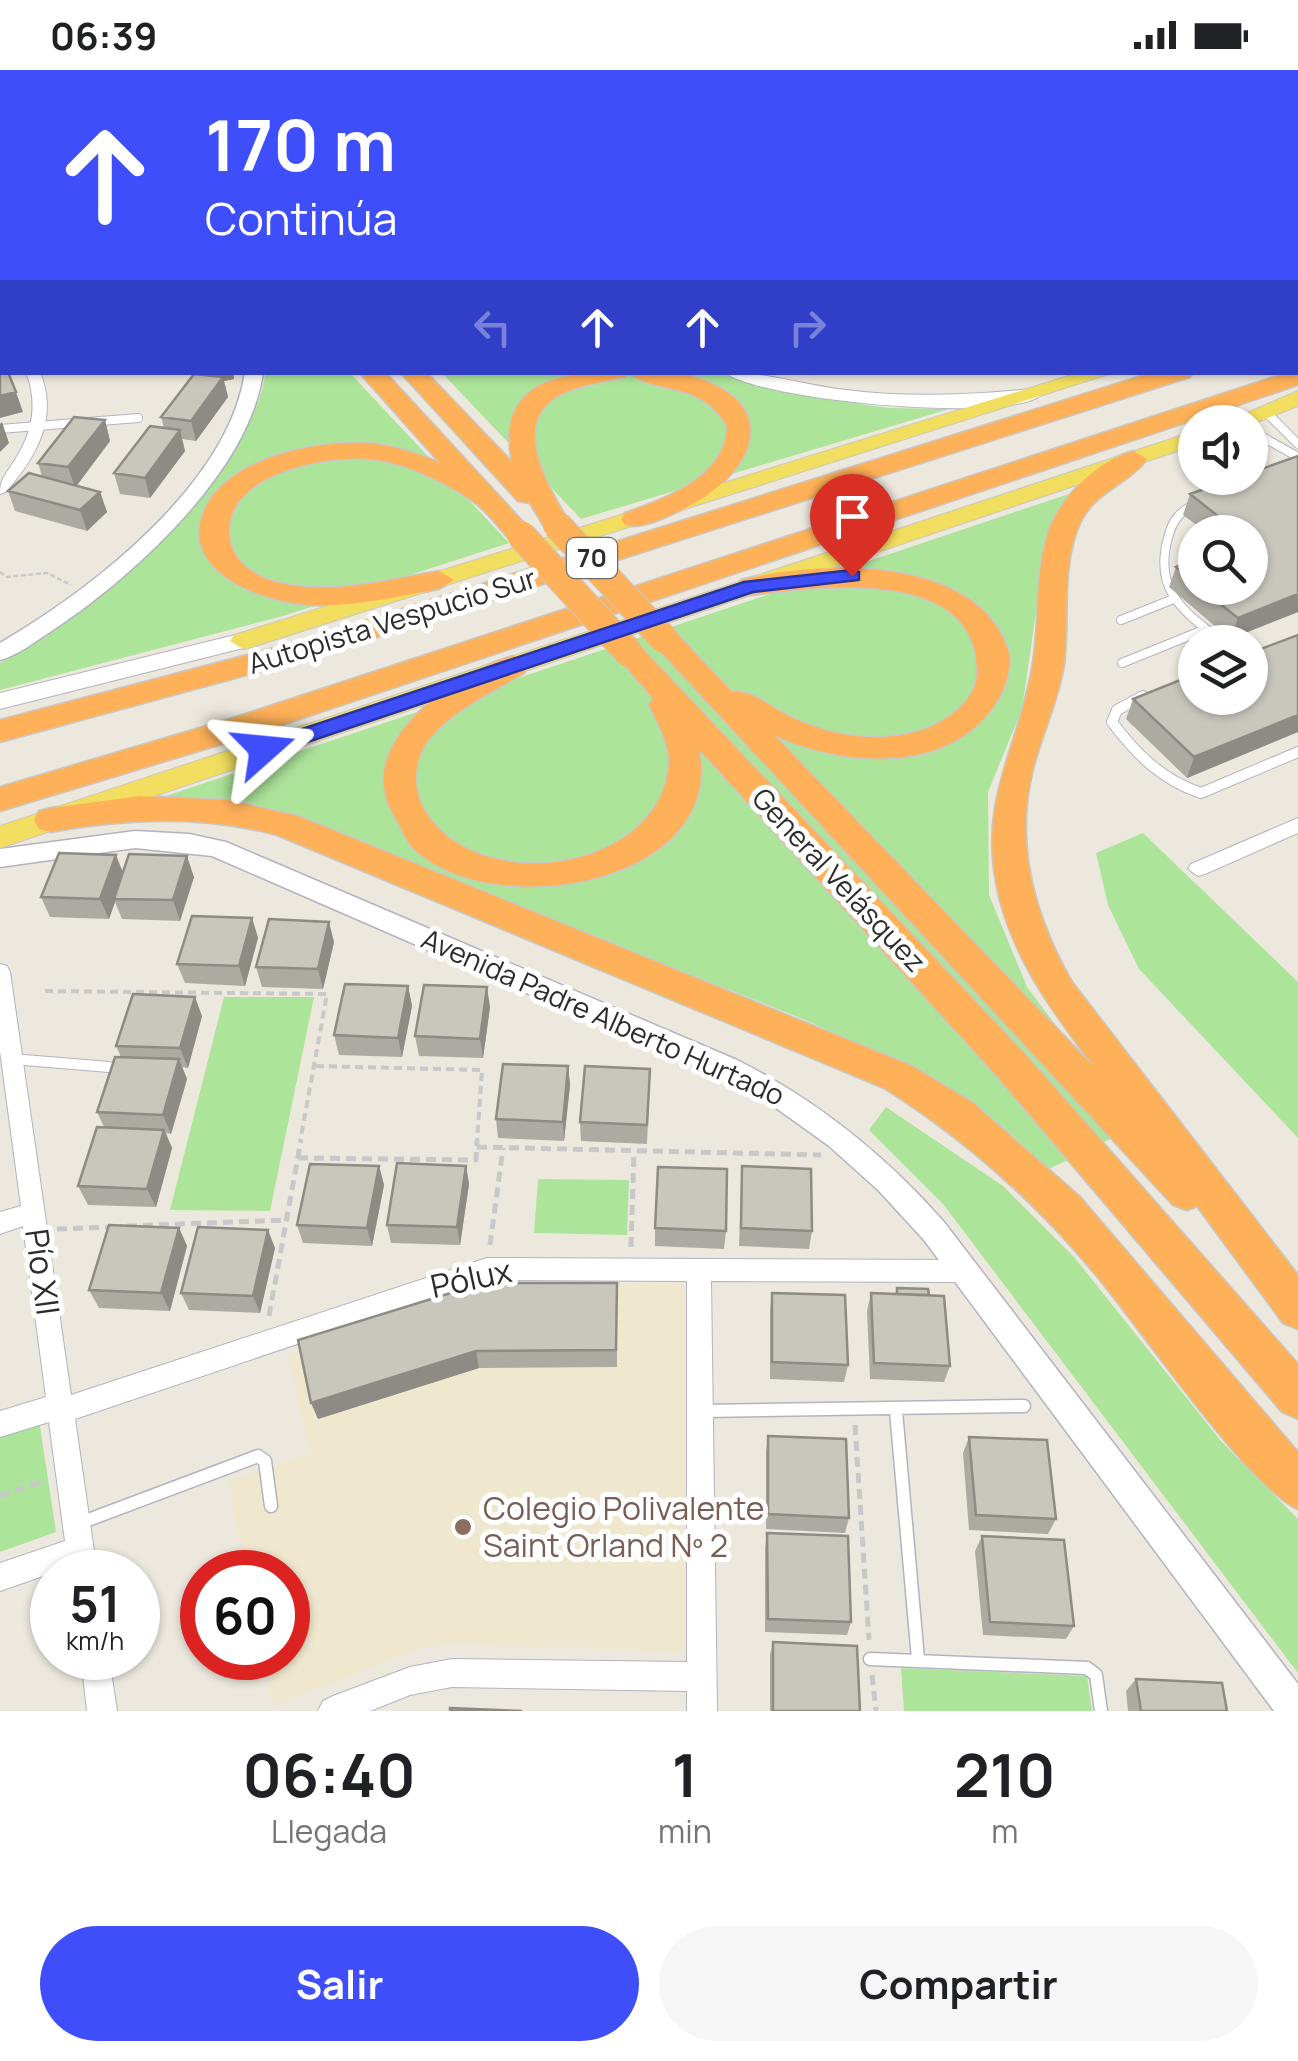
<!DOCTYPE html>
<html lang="es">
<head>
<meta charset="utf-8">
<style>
  body { margin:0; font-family:Manrope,sans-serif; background:#f6f6f6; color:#202124; height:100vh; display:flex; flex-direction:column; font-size:38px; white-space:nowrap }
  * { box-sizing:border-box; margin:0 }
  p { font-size:32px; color:#757577 }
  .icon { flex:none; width:55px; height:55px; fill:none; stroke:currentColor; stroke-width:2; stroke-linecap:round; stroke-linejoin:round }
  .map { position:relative; height:1641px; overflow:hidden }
  .details { display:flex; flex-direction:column; background:#fff; flex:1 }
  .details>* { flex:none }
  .guide { position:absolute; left:0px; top:0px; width:1300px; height:305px; box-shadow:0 2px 8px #0004; background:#3e4efa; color:#fff; overflow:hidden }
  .fabs { position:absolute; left:1178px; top:335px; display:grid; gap:20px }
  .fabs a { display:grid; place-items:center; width:90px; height:90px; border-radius:50%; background:#fff; box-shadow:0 2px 8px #0004; font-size:50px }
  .speed { position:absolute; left:30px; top:1480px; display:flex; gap:20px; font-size:50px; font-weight:700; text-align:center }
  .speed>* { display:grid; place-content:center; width:130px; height:130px; border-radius:50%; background:#fff; box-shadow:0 2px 8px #0004; line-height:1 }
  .speed small { font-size:25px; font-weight:400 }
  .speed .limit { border:15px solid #d22; background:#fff; color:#111 }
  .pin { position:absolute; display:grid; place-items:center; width:85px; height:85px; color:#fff; margin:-102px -42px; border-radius:50% 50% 50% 0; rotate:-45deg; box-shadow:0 0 10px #0007 }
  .pin .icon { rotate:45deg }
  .me { position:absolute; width:110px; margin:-55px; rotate:72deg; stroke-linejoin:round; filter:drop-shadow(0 0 8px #0008) }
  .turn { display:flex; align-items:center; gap:35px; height:210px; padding:0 40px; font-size:45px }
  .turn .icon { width:130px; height:130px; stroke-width:2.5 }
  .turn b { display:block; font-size:70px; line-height:85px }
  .lanes { display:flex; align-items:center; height:95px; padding:0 40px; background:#0003; justify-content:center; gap:50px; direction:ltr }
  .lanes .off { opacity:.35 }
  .eta { display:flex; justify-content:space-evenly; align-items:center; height:170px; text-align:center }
  .eta b { font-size:60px; font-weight:700; line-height:70px }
  .primary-button { display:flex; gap:20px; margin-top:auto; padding:20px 40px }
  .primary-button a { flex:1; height:115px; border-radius:60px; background:#3e4efa; color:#fff; font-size:40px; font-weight:700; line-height:115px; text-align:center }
  .primary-button a+a { background:#f6f6f6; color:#202124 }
  .status { display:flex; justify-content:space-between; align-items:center; height:70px; padding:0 50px; background:#fff; direction:ltr }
  .status svg { height:28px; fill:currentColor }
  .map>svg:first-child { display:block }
  .education { fill:#efe7ce }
  .green { fill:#ace49a }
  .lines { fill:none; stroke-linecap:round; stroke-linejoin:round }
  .stream { stroke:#71c1ef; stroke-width:5 }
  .service-far3-casing { stroke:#b2b3bf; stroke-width:8 }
  .service-far2-casing { stroke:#b2b3bf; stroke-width:10 }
  .service-far1-casing { stroke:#b2b3bf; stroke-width:12 }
  .service-casing { stroke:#b2b3bf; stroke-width:15 }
  .minor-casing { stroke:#b2b3bf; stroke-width:2 }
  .tertiary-casing { stroke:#b2b3bf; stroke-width:3 }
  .secondary-casing { stroke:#b2b3bf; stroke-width:2 }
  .primary-casing { stroke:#c8c8c8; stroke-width:2 }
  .motorway-casing { stroke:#c8c8c8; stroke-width:3 }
  .path-far2 { stroke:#c8c8c8; stroke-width:2.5; stroke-dasharray:5 2.5; stroke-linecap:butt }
  .path-far1 { stroke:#c8c8c8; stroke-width:4; stroke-dasharray:8 5; stroke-linecap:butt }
  .path { stroke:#c8c8c8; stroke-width:5; stroke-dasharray:10 6; stroke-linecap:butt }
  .service-far3 { stroke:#fff; stroke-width:6 }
  .service-far2 { stroke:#fff; stroke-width:8 }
  .service-far1 { stroke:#fff; stroke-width:10 }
  .service { stroke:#fff; stroke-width:12 }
  .minor { fill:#fff; fill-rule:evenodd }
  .tertiary { fill:#fff; fill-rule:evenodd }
  .secondary { fill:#fff; fill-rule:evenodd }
  .primary { fill:#f1de5f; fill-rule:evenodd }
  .motorway { fill:#feb158; fill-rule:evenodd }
  .motorway-bridge-casing { stroke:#c8c8c8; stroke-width:30; stroke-linecap:butt }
  .motorway-bridge { stroke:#feb158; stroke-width:28 }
  .wall { fill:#adaaa2 }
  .shaded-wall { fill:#8d8b84 }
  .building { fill:#c9c6bc; stroke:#8d8b84; stroke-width:2.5 }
  .route { fill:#3e4efa; stroke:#2833a2; stroke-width:2.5 }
  .education-dot { fill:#8d6e63; stroke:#fff; stroke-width:4 }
  .labels { text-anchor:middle; stroke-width:10; stroke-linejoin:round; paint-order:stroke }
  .shield { fill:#fff; stroke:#6b6b6b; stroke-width:2.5 }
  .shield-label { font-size:25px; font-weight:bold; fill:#2c2c2c }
  .street-label { font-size:28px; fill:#2c2c2c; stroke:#fff }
  .near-street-label { font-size:32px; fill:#2c2c2c; stroke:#fff }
  .near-education-label { font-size:32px; fill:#785e54; stroke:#fff; text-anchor:start }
</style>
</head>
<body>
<div class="status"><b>06:39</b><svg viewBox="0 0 49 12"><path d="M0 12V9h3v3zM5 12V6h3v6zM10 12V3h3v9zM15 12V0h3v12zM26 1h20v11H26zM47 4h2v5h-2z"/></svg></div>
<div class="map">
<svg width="1298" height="1641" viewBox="0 0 1298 1641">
  <rect width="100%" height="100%" fill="#ede8de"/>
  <path class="education" d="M498 1214H681L690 1221 688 1582 448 1574 421 1578 274 1635 264 1588H288V1502H247L228 1411 310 1383 288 1284Z"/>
  <path class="green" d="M265 303H350L509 473 283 546 0 620V593C91 538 167 474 227 385 245 357 262 336 265 303Z
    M442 303H716L825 329 889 338 949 339 581 449Z
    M1069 424 1053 450 1045 480 1022 639 988 722 989 825 1027 917 1133 1058 1049 1099 1012 1065 918 1001 803 949 395 788 157 729Z
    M1143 763 1298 912V1068L1139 899 1108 835 1096 783Z
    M224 927H314L270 1141 170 1140Z
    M886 1037 1003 1116 1074 1187 1221 1371 1298 1449V1603L943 1134 869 1060Z
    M538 1109 629 1110 627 1165 534 1163Z
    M39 1350 56 1462 0 1482V1363Z
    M901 1598 1087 1606 1092 1641H904Z"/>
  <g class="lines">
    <path class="stream" d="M158 0 162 2"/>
    <defs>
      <path id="service-far3" d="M1266 0 1271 2
        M1293 0 1298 2
        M1237 2 1247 0"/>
      <path id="service-far2" d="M1265 341 1298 374
        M0 359 138 348
        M1250 360 1298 387
        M1198 433C1181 440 1172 450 1168 468 1153 521 1184 542 1223 572
        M1121 550 1171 530
        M1122 593 1206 559"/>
      <path id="service-far1" d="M1143 626 1117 640 1112 652C1136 684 1162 710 1201 723L1298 682
        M12 989 109 997"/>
      <path id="service" d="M704 1341 1024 1336
        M896 1341 918 1589
        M80 1453 258 1386 265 1391 271 1436
        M870 1589 1087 1598 1096 1605 1101 1641"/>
      <path id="minor" d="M461 0H473L474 2H462Z
        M481 0H493L494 2H482Z
        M0 75 2 76V82L0 83Z
        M2 111V119L0 120V112Z
        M2 147V155L0 156V148Z
        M2 186V195L0 196V187Z
        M0 269H2V279H0Z
        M26 302H40C59 349 36 387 6 422L0 424C0 407 8 402 16 388 33 361 38 333 26 302Z
        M1298 748V763L1205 804 1198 806 1188 799 1191 794Z
        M0 894 7 896 10 902 71 1325 487 1188 964 1190 973 1193 976 1201 973 1209 964 1212 711 1211 717 1641H687V1621L452 1617 410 1625 370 1641H318L323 1631 333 1626 410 1597 452 1589 687 1592V1211L487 1210 75 1349 97 1502H69V1497L0 1521V1493L65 1471 49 1352 0 1367V1341L46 1327 23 1156 0 1164V1142L21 1136 0 981Z
        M81 1588H109L117 1641H87Z"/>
      <path id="tertiary" d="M0 9H2V19H0Z
        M245 302H263C250 401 133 507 53 560 37 570 19 585 0 590V573C91 520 229 414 245 302Z
        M135 761 189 764 226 772 737 990C818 1031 884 1084 944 1152L1298 1614V1641H1274L924 1170 878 1120 829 1076 776 1038 717 1006 212 786 135 778 0 797V779Z"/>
      <path id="secondary" d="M180 0H197L199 2H182Z
        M724 302C765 302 804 315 846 320 908 328 969 325 1031 319L1041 325C1009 354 758 330 724 302Z
        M243 563 251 566 255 571 251 576 0 639V623Z"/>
      <path id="primary" d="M1081 302H1115L252 577 243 579 230 571 234 565Z
        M1298 321V336L1250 355 1226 352Z
        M1195 361V375L0 778V756Z"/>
      <path id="motorway" d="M60 0H81L83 2H62Z
        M93 0H115L117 2H95Z
        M1298 299V315L252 665 0 741V717L230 649Z
        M359 302H385L535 465 531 471H511C500 459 488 442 474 432 445 412 405 392 369 389 321 385 218 406 230 471 234 491 253 505 272 511 325 527 386 510 439 501L454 510 439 519C397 527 354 537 310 535 261 532 171 499 208 433 234 387 318 370 367 373 392 375 417 383 440 393Z
        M400 302H426L512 392C495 308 565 302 628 302L625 307C604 312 583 314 564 323 507 349 547 415 569 452L555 460 545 458 530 433 518 431Z
        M629 302C646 302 667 300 684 304 790 331 755 407 677 442 661 449 643 459 625 455L621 449 625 443C667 428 726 407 727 356 701 309 652 325 629 302Z
        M1154 302H1193L1190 307 324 584 0 672V650L304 570Z
        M1134 381 1147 389C1129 414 1096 421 1081 451 1060 494 1070 550 1064 595 1058 631 1042 664 1033 699 1014 774 1034 846 1072 912L1298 1205V1259L1283 1253 1197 1136 1187 1140 1173 1135 649 569 653 562H675L732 622C751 619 771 637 787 645 829 667 883 675 928 658 949 650 977 628 977 604 980 495 821 516 751 525L741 522 736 516 741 510C817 490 974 485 1007 577 1013 593 1007 613 999 628 955 705 845 698 774 665L1095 998C1052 941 1009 884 996 812 980 727 1019 676 1032 598 1041 552 1033 499 1051 455 1065 423 1100 389 1134 381Z
        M629 573 640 576 1024 983 1298 1294V1349L1282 1342 996 1005 699 679C725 815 495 853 415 780 406 772 401 757 395 747 379 720 380 695 397 669 419 633 472 597 513 586L524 589 528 596 524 603C491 623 447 642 425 675 413 695 413 721 425 741 477 828 662 803 669 693 670 673 657 652 649 635L653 628 614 583Z
        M140 726 228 730 298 746 912 996 973 1033 1080 1127 1298 1382V1439C1250 1419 1140 1258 1100 1210 1037 1133 968 1071 884 1018L277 765C202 745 127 748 51 762L39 759 34 750 39 741 51 738Z"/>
    </defs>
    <use href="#service-far3" class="service-far3-casing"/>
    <use href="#service-far2" class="service-far2-casing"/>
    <use href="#service-far1" class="service-far1-casing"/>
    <use href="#service" class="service-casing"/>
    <use href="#minor" class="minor-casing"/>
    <use href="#tertiary" class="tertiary-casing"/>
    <use href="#secondary" class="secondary-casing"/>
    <use href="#primary" class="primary-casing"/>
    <use href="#motorway" class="motorway-casing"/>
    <path class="path-far2" d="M0 502 7 507 47 503 71 515"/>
    <path class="path-far1" d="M45 921 327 924 300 1072
      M316 996 482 1000 477 1072"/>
    <path class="path" d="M477 1077 821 1085
      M298 1088 476 1090 477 1070
      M127 1156 287 1150
      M57 1159 112 1157
      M490 1175 503 1078
      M631 1177 634 1082
      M269 1246 301 1070
      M855 1355 869 1570
      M0 1426 46 1410
      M872 1605 876 1641"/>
    <use href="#service-far3" class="service-far3"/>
    <use href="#service-far2" class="service-far2"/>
    <use href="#service-far1" class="service-far1"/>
    <use href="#service" class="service"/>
    <use href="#minor" class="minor"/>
    <use href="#tertiary" class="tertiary"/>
    <use href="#secondary" class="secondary"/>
    <use href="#primary" class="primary"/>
    <use href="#motorway" class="motorway"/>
    <defs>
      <path id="motorway-bridge" d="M557 455 664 569
        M521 465 629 583"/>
    </defs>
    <use href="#motorway-bridge" class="motorway-bridge-casing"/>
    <use href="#motorway-bridge" class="motorway-bridge"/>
  </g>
  <path class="wall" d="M634 0H1073V2H637Z
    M200 302H233L234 309 224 311 228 327 196 371 182 369 185 381 150 428 120 424 114 403 164 358 161 347 200 305Z
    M105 350 110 371 77 415 100 422 107 442 87 461 15 441 8 421 42 406 38 393Z
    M1298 386V542L1230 569 1169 517 1176 497 1195 490V518H1250V462H1206L1183 445 1190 424 1236 408H1250V403Z
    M1298 565V662L1187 708 1126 649 1133 629Z
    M123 802 194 807 180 851 122 849 115 832 109 849 50 847 41 827Z
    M252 848 258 868 245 916 185 913 177 894Z
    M334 872 323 919 262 917 256 897Z
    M408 916 412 936 402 987 339 985 334 965Z
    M490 937 483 988 419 986 415 966Z
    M202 946 188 998 182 997 187 1009 171 1064 166 1063 172 1078 156 1137 88 1135 78 1116 104 1057 97 1042 121 987 116 976Z
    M568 996 570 1015 564 1071 498 1068 496 1049Z
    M650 999 647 1074 581 1071 580 1052Z
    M379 1096 384 1115 372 1176 303 1173 297 1155Z
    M466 1096 469 1114 460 1175 391 1173 387 1155Z
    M742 1096 812 1161 809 1179 739 1176Z
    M179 1158 187 1176 170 1241 99 1238 89 1220Z
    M655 1158 726 1161 724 1179 655 1176Z
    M275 1178 260 1243 189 1240 181 1223Z
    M617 1213V1297L479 1298 318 1349Z
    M897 1218 929 1225 950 1296 944 1312 870 1309 867 1241 871 1223 895 1224Z
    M772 1223 848 1295 844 1312 770 1309V1240Z
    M768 1366 849 1448 845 1463 766 1459V1382Z
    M969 1367 1056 1449 1048 1464 969 1460 963 1383Z
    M767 1463 851 1552 847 1565 765 1562V1478Z
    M982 1466 1074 1556 1066 1569 983 1565 975 1481Z
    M773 1572 860 1641H770V1585Z
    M1136 1609 1227 1641H1128L1126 1621Z"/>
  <path class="shaded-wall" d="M1034 0H1073V2H1023Z
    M201 302H233L234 309 224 311 228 327 196 371 191 351 204 315Z
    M16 322 23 342 0 348V326Z
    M105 350 110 371 75 418 68 397Z
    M2 352 9 373 0 382V354Z
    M180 360 185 381 150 428 145 408Z
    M100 422 107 442 87 461 80 440Z
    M1298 524V542L1230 569 1238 548Z
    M1298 645V662L1187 708 1194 687Z
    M116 785 124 805 114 829 115 832 109 849 100 829Z
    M187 786 194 807 180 851 173 830Z
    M252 848 258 868 245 916 239 896Z
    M329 852 334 872 323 919 318 899Z
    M408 916 412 936 402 987 398 968Z
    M487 917 490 937 483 988 480 969Z
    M195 927 202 946 188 998 180 978Z
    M179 989 187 1009 171 1064 163 1045Z
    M568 996 570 1015 564 1071 563 1052Z
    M164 1060 172 1078 156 1137 147 1119Z
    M379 1096 384 1115 372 1176 367 1158Z
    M466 1096 469 1114 460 1175 457 1157Z
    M179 1158 187 1176 170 1241 161 1223Z
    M268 1160 275 1178 260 1243 253 1226Z
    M476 1281 479 1298 318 1349 311 1333Z"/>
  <path class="building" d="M665 0H1034L1023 2H668Z
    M0 284 2 287V302H8L16 322 0 326Z
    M194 304 223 307 191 351 161 347Z
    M74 347 105 350 68 397 38 393Z
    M150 356 180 360 145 408 114 403Z
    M1298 386V524L1238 548 1200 518H1250V462H1238L1190 424 1236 408H1250V403Z
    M29 403 100 422 80 440 8 421Z
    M1195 490V513L1176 497Z
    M1298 565V645L1194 687 1133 629 1195 604V628H1250V583Z
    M59 783 116 785 100 829 41 827Z
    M129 784 187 786 173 830 114 829Z
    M192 846 252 848 239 896 177 894Z
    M269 849 329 852 318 899 256 897Z
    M345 914 408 916 398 968 334 965Z
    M424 915 487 917 480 969 415 966Z
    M133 924 195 927 180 978 116 976Z
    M115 987 179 989 163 1045 97 1042Z
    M503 994 568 996 563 1052 496 1049Z
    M585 996 650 999 647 1055 580 1052Z
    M97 1057 164 1060 147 1119 78 1116Z
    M397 1093 466 1096 457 1157 387 1155Z
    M310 1094 379 1096 367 1158 297 1155Z
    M742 1096 811 1099 812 1161 741 1158Z
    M658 1097 727 1099 726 1161 655 1158Z
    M109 1155 179 1158 161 1223 89 1220Z
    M198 1157 268 1160 253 1226 181 1223Z
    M483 1213H617L616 1280 476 1281 311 1333 298 1270Z
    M897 1218 928 1219 929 1225 897 1224Z
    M772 1223 845 1225 848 1295 772 1292Z
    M871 1223 944 1226 950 1296 874 1293Z
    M768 1366 846 1369 849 1448 768 1444Z
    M969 1367 1047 1370 1056 1449 976 1445Z
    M767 1463 848 1466 851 1552 768 1549Z
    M982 1466 1064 1470 1074 1556 990 1552Z
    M773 1572 857 1576 860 1641H773Z
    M1136 1609 1222 1613 1227 1641H1141Z
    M450 1638 522 1641H450Z"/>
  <path class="route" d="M852 500 859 502V510L753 522 272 684H257L254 679 257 674 744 512Z"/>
  <circle class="education-dot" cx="463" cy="1457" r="10"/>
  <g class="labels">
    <rect class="shield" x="567" y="468" width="50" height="40" rx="8"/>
    <g class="shield-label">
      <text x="592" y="497">70</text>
    </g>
    <g class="street-label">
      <text transform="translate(392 551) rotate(-17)" y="10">Autopista Vespucio Sur</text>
      <text transform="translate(839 810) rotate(47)" y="10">General Velásquez</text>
      <text transform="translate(603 947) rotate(24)" y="10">Avenida Padre Alberto Hurtado</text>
    </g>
    <g class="near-street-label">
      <text transform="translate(42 1202) rotate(82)" y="11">Pío XII</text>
      <text transform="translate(471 1209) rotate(-12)" y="11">Pólux</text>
    </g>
    <g class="near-education-label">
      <text x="483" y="1450">Colegio Polivalente<tspan x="483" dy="37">Saint Orland Nº 2</tspan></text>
    </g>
  </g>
</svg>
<div class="fabs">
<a><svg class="icon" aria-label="sound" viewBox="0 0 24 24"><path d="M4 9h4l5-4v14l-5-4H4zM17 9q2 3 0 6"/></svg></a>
<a><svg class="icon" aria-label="search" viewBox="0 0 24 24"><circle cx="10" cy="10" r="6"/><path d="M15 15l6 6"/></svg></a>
<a><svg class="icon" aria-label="layers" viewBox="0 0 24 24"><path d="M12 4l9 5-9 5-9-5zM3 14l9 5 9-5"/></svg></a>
</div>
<div class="speed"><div>51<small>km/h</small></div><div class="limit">60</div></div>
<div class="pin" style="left:852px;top:506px;background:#d93025"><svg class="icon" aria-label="arrive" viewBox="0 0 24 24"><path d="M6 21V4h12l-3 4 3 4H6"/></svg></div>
<svg class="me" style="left:264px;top:679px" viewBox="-20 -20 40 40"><path d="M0-17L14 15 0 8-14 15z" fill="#3e4efa" stroke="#fff" stroke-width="4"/></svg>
<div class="guide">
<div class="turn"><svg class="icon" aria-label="ahead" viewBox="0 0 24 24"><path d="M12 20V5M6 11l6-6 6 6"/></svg><div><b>170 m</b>Continúa</div></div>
<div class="lanes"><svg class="icon off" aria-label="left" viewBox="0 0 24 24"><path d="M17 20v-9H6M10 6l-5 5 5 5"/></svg><svg class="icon" aria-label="ahead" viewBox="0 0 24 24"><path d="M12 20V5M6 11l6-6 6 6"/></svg><svg class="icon" aria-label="ahead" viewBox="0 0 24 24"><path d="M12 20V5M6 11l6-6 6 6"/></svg><svg class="icon off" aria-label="right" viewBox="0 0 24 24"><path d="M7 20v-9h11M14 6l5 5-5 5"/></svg></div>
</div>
</div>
<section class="details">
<div class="eta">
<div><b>06:40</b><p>Llegada</p></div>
<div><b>1</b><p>min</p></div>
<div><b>210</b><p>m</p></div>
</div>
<div class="primary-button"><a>Salir</a><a>Compartir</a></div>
</section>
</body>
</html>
